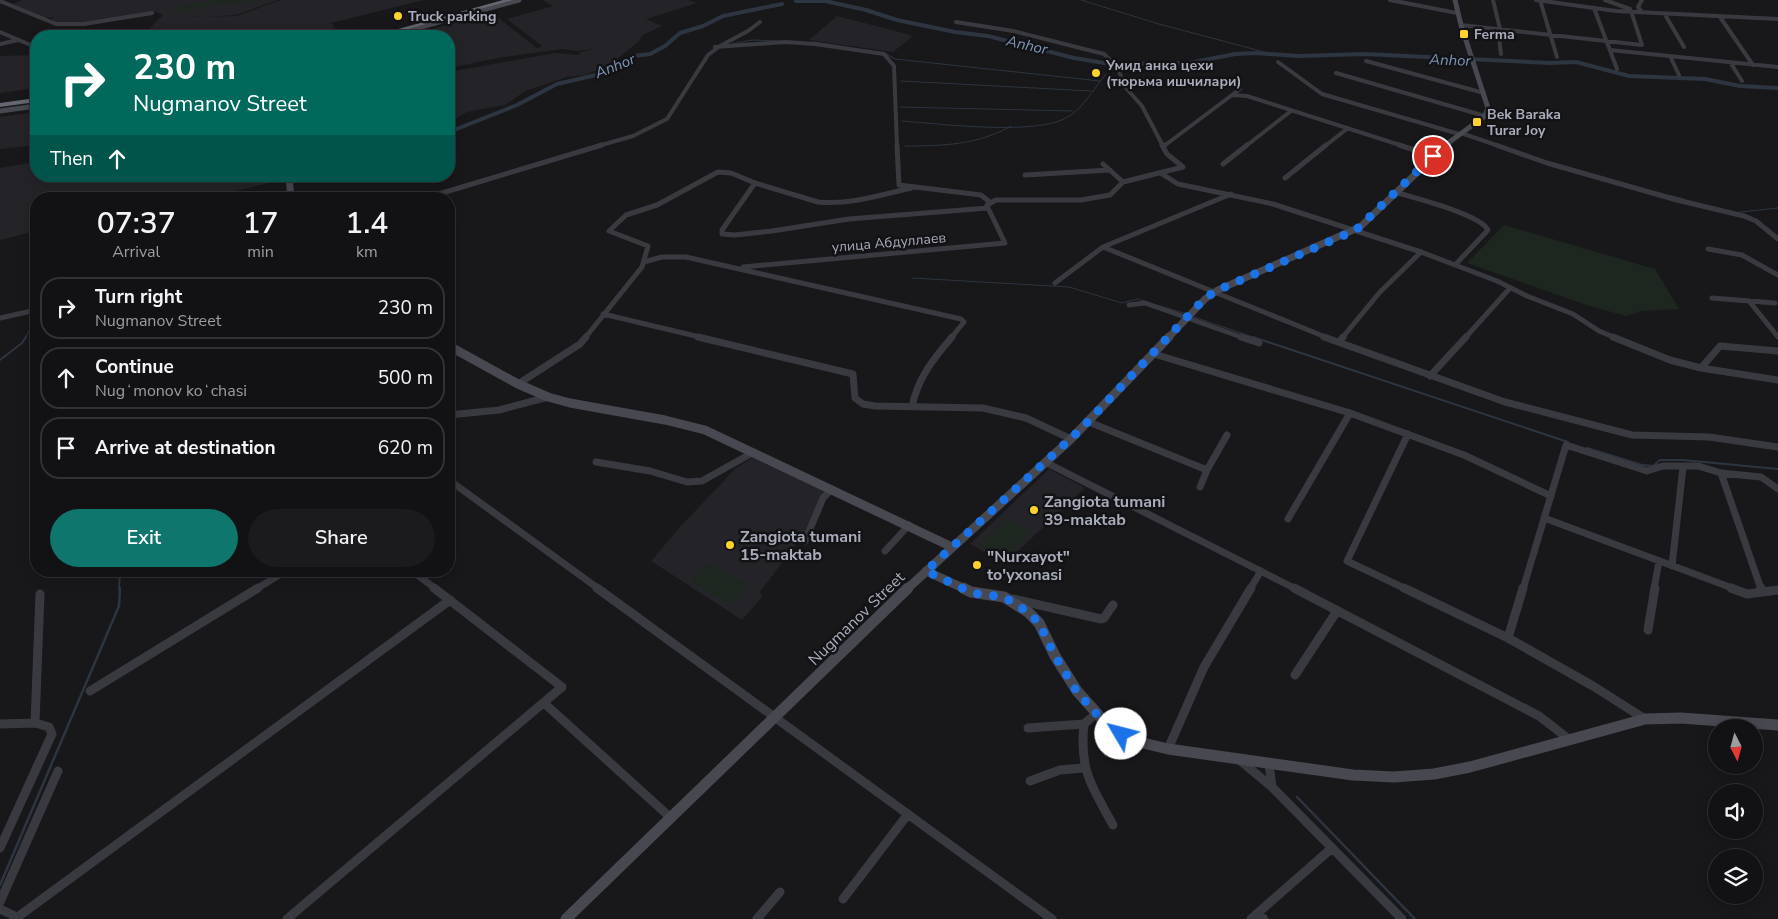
<!DOCTYPE html>
<html lang="en">
<head>
<meta charset="utf-8">
<style>
  body { margin:0; font-family:"Nunito Sans",sans-serif; background:#1b1b1d; color:#f1f3f6; height:100vh; display:flex; flex-direction:column; font-size:19px; white-space:nowrap }
  * { box-sizing:border-box; margin:0 }
  p { font-size:16px; color:#9c9ea0 }
  .icon { flex:none; width:28px; height:28px; fill:none; stroke:currentColor; stroke-width:2; stroke-linecap:round; stroke-linejoin:round }
  .map { position:relative; flex:1; overflow:hidden }
  .details { position:absolute; left:30px; top:192px; width:425px; height:385px; display:flex; flex-direction:column; background:#121214; border-radius:20px; box-shadow:0 2px 12px #0003,0 0 0 1px #313234 }
  .details>* { flex:none }
  .top-card { position:absolute; left:30px; top:30px; width:425px; height:152px; border-radius:20px; box-shadow:0 2px 12px #0003,0 0 0 1px #313234; background:#00695c; color:#fff; overflow:hidden }
  .needle { width:32px; rotate:174deg }
  .buttons { position:absolute; left:1708px; top:719px; display:grid; gap:10px }
  .buttons a { display:grid; place-items:center; width:55px; height:55px; border-radius:50%; background:#121214; box-shadow:0 2px 12px #0003,0 0 0 1px #313234; font-size:25px }
  .pin { position:absolute; display:grid; place-items:center; width:42px; height:42px; color:#fff; margin:-21px; border:2px solid #fff; border-radius:50%; box-shadow:0 1px 5px #0007 }
  .me { position:absolute; width:55px; margin:-28px; rotate:307deg; stroke-linejoin:round; filter:drop-shadow(0 0 4px #0008) }
  .turn { display:flex; align-items:center; gap:18px; height:105px; padding:0 20px; font-size:22px }
  .turn .icon { width:65px; height:65px; stroke-width:2.5 }
  .turn b { display:block; font-size:35px; line-height:42px }
  .then { display:flex; align-items:center; height:48px; padding:0 20px; background:#0003; gap:10px; font-size:19px }
  .eta { display:flex; justify-content:space-evenly; align-items:center; height:85px; text-align:center }
  .eta b { font-size:30px; font-weight:600; line-height:35px }
  .cta { display:flex; gap:10px; margin-top:auto; padding:10px 20px }
  .cta a { flex:1; height:58px; border-radius:30px; background:#0f766e; color:#fff; font-size:20px; font-weight:600; line-height:58px; text-align:center }
  .cta a+a { background:#1b1b1d; color:#f1f3f6 }
  ul { padding:0; list-style:none }
  li { display:flex; align-items:center; gap:15px; height:62px; margin:0 10px 8px; padding:0 10px; border:2px solid #313234; border-radius:20px }
  li div { flex:1 }
  li b { display:block; font-size:19px }
  li em { font-style:normal }
  .map>svg:first-child { display:block }
  .built { fill:#242428 }
  .green { fill:#1e2620 }
  .lines { fill:none; stroke-linecap:round; stroke-linejoin:round }
  .stream-far2 { stroke:#2d3540; stroke-width:1 }
  .stream-far1 { stroke:#2d3540; stroke-width:2 }
  .stream { stroke:#2d3540; stroke-width:2.5 }
  .canal { stroke:#2d3540; stroke-width:4 }
  .street-far3 { stroke:#393940; stroke-width:4 }
  .street-far2 { stroke:#393940; stroke-width:5 }
  .street-far1 { stroke:#393940; stroke-width:7 }
  .street { stroke:#393940; stroke-width:9 }
  .secondary-far3 { stroke:#474850; stroke-width:5 }
  .secondary-far2 { stroke:#474850; stroke-width:7 }
  .secondary-far1 { stroke:#474850; stroke-width:9 }
  .secondary { stroke:#474850; stroke-width:11 }
  .highway { fill:#646671; fill-rule:evenodd }
  .route { stroke:#1a73e8; stroke-width:9; stroke-dasharray:0 16.2 }
  .poi-dot { fill:#ffd22c; stroke:#131316; stroke-width:2 }
  .labels { text-anchor:middle; stroke-width:5; stroke-linejoin:round; paint-order:stroke }
  .far-poi-label { font-size:14px; font-weight:bold; fill:#a9adbb; stroke:#131316; text-anchor:start }
  .far-street-label { font-size:14px; fill:#a9adbb; stroke:#131316 }
  .far-water-label { font-size:15px; font-style:italic; fill:#7e96b8; stroke:#131316 }
  .poi-label { font-size:16px; font-weight:bold; fill:#a9adbb; stroke:#131316; text-anchor:start }
  .street-label { font-size:16px; fill:#a9adbb; stroke:#131316 }
</style>
</head>
<body>
<div class="map">
<svg width="1778" height="919" viewBox="0 0 1778 919">
  <rect width="100%" height="100%" fill="#18181b"/>
  <path class="built" d="M22 0H278L236 15 201 17 174 13 199 17 237 16 281 0H424L331 23 342 36H103L107 35 144 34 163 15 156 12 110 21 56 24 51 20 54 17 45 18 13 4Z
    M542 0H688L697 3 646 19 662 26 643 35 638 42 608 66 585 75 567 77 525 91 505 105 467 112 449 122V72L555 53 578 55 581 52 593 49 577 51 562 49 498 58 449 68V36H406L492 13 537 48 542 46 507 19 553 6Z
    M837 16 880 27 913 36 893 52 809 40Z
    M36 55V88L0 93V56Z
    M36 112V145L0 149V117Z
    M36 162V176H318L274 182 226 193 209 199H36V231L0 240V168Z
    M752 458 826 491 807 530 760 592 762 597 742 620 651 561 679 528 736 468Z
    M1049 469 1085 488 1005 563 970 544Z"/>
  <path class="green" d="M215 0H262L213 5 178 13 171 8Z
    M1504 225 1655 269 1679 309 1642 311 1626 316 1586 305 1467 263Z
    M1008 519 1031 532 1004 559 980 545Z
    M708 564 749 586 731 604 690 581Z"/>
  <g class="lines">
    <path class="stream-far2" d="M1081 0 1159 24 1268 53
      M814 42 839 46
      M732 44 752 40 779 41
      M883 52 895 59 1100 81
      M901 81 1091 91
      M900 107 1072 111
      M902 121C941 124 1030 135 1064 119 1082 111 1094 88 1106 74
      M905 146C942 146 978 145 1011 126
      M1669 195 1684 199
      M1740 212 1778 208
      M912 278 1069 287 1122 303 1138 299 1144 301
      M1160 306 1187 314
      M1191 316 1256 338
      M25 338 34 323"/>
    <path class="stream-far1" d="M1253 337 1568 442
      M0 360 22 343 26 337
      M1587 448 1642 465 1653 466 1660 460H1683L1778 469
      M119 589 120 571"/>
    <path class="stream" d="M1297 797 1415 919
      M0 885 119 606 120 588"/>
    <path class="canal" d="M796 1H825L866 10 897 20 955 32 988 36 1074 58 1110 64
      M1120 64 1189 63 1235 54 1255 53 1299 56 1365 54 1550 63 1576 62 1629 76 1705 79 1740 86 1778 88
      M449 132 517 105 557 84 596 75 633 56 650 54 665 46 680 33 703 26 723 16 782 4"/>
    <path class="street-far3" d="M1390 0 1457 13
      M1493 0 1500 29 1498 30 1501 54
      M1536 0 1616 11 1778 19
      M1540 0 1557 57
      M1605 0 1630 9
      M0 1 56 24H84L152 13
      M1594 8 1617 69
      M1641 11 1638 7 1642 0
      M1664 13 1684 47
      M1720 17 1753 65
      M956 22 1013 31 1104 54 1117 67 1126 88 1142 106 1163 146
      M1461 25 1642 45 1631 11
      M0 32 33 46
      M0 44 18 40
      M715 47 785 42 815 44 884 54 894 66 897 146
      M1610 50 1778 67
      M1670 56 1679 75
      M1366 61 1484 93
      M1278 62 1322 94 1459 134
      M1730 62 1742 81
      M1336 73 1485 116
      M1232 95 1247 96 1403 146
      M1461 133 1499 146
      M598 146 633 136 667 119 708 55 720 46 748 31 760 22
      M1164 146 1240 89
      M1246 146 1291 111
      M1325 146 1348 128"/>
    <path class="street-far2" d="M897 145 899 185 981 195 991 203
      M1399 145 1433 156
      M1496 145 1547 163 1677 200 1744 216 1756 221 1778 239
      M1163 147 1165 145
      M1103 164 1123 182
      M1223 164 1247 145
      M1162 174 1178 184 1273 204 1421 252 1497 281 1527 296 1573 314 1599 331 1616 338
      M1025 175 1110 170
      M1285 178 1326 145
      M755 183 722 230V234L735 235 772 231 849 219 988 208
      M1395 192C1414 198 1480 214 1488 230L1455 265
      M422 199 602 145
      M988 208 987 205 996 200H1081L1110 195 1123 182 1183 167 1167 154 1162 145
      M1103 247 1328 338
      M1708 249 1742 255 1778 275
      M644 262 662 257H686L961 319 964 322 951 338
      M743 267 1005 243 988 208
      M1055 283 1103 247 1231 194
      M1712 298 1775 303
      M1749 301 1778 337
      M1129 305 1145 303 1244 338
      M603 314 704 338
      M0 318 36 310
      M585 338 642 267 648 246 609 231 626 215 657 205 718 172 731 173 755 183 818 202C850 205 881 195 911 188
      M1342 338 1380 292 1421 252
      M1465 338 1510 288"/>
    <path class="street-far1" d="M698 337 853 374 855 398 863 404 875 406 983 408 1026 418 1071 439
      M1241 337 1259 343
      M1324 337 1505 402 1632 435 1709 437 1778 447
      M1613 337 1670 360 1701 368 1778 380
      M1339 342 1343 337
      M1154 354 1350 413 1464 455 1551 496
      M1701 368 1720 346 1778 351
      M1430 376 1466 337
      M518 384 580 344 586 337
      M912 407C917 379 934 358 952 337
      M449 415 499 410 548 397
      M1089 422 1207 470 1227 435
      M596 462 650 471 687 482 702 481 752 453
      M1045 462 1296 589
      M1721 473 1761 589
      M449 480 599 589
      M1200 487 1207 470
      M1544 518 1735 589
      M1288 519 1350 413
      M805 541 823 498 832 489
      M885 551 909 525
      M1672 566 1683 467
      M412 571 436 589
      M256 589 286 571
      M1250 589 1261 571
      M1406 589 1347 561 1408 434
      M1523 589 1566 445 1647 471 1663 466H1698L1721 473 1761 477 1778 489
      M1654 589 1659 561"/>
    <path class="street" d="M597 588 1052 919
      M1294 588 1539 716 1570 740
      M1404 588 1508 638 1593 686 1645 719
      M1731 588 1747 594 1778 590
      M1761 588 1762 592
      M1013 599 1101 619 1104 618 1113 605
      M1648 630 1655 588
      M1508 638 1523 588
      M1295 675 1337 611
      M90 691 258 588
      M544 703 671 818
      M1096 714 1084 724C1079 770 1092 787 1113 825
      M35 723 40 594
      M0 724 35 723 49 727 52 734 0 848
      M1028 728 1084 724
      M1168 749 1204 667 1251 588
      M1242 762 1272 787 1402 919
      M1269 764 1272 787
      M1030 781 1060 770 1083 768
      M843 899 908 814
      M0 902 58 771
      M0 909 17 917
      M1258 913 1264 919
      M15 919 450 600
      M287 919 562 687 434 588
      M757 919 780 892
      M1251 919 1332 848"/>
    <path class="secondary-far3" d="M388 36 519 0
      M0 111 36 106
      M1444 146 1485 116 1488 108 1461 25 1455 0"/>
    <path class="secondary-far2" d="M289 176 291 199
      M1168 338 1205 299 1218 290 1360 227 1446 145"/>
    <path class="secondary-far1" d="M449 346 518 384 548 397 570 403 665 420 705 430 952 547
      M926 571 965 589
      M907 589 1071 439 1169 337"/>
    <path class="secondary" d="M963 588 971 592 1004 597 1028 612 1039 623 1055 656 1077 691 1102 719 1121 734 1135 741 1168 749 1353 775 1394 777 1434 774 1470 767 1645 719 1681 718 1778 725
      M566 919 908 588"/>
    <path class="highway" d="M503 0H513L383 36H373Z
      M36 98V102L0 107V103Z"/>
  </g>
  <g class="lines">
    <path class="route" d="M1121 734 1102 720 1077 692 1055 656 1039 623 1028 612 1004 597 978 594 964 589 926 571 1080 430 1205 298 1218 290 1356 230 1433 156"/>
  </g>
  <g class="poi-dot">
    <circle cx="398" cy="16" r="5"/>
    <rect x="1459" y="29" width="10" height="10" rx="2.5"/>
    <circle cx="1096" cy="73" r="5"/>
    <rect x="1472" y="117" width="10" height="10" rx="2.5"/>
    <circle cx="1034" cy="510" r="5"/>
    <circle cx="730" cy="545" r="5"/>
    <circle cx="977" cy="565" r="5"/>
  </g>
  <g class="labels">
    <g class="far-poi-label">
      <text x="408" y="21">Truck parking</text>
      <text x="1474" y="39">Ferma</text>
      <text x="1106" y="70">Умид анка цехи<tspan x="1106" dy="16">(тюрьма ишчилари)</tspan></text>
      <text x="1487" y="119">Bek Baraka<tspan x="1487" dy="16">Turar Joy</tspan></text>
    </g>
    <g class="far-street-label">
      <text transform="translate(889 242) rotate(-5)" y="5">улица Абдуллаев</text>
    </g>
    <g class="far-water-label">
      <text transform="translate(1027 45) rotate(13)" y="5">Anhor</text>
      <text transform="translate(1450 60) rotate(2)" y="5">Anhor</text>
      <text transform="translate(615 66) rotate(-22)" y="5">Anhor</text>
    </g>
    <g class="poi-label">
      <text x="1044" y="507">Zangiota tumani<tspan x="1044" dy="18">39-maktab</tspan></text>
      <text x="740" y="542">Zangiota tumani<tspan x="740" dy="18">15-maktab</tspan></text>
      <text x="987" y="562">"Nurxayot"<tspan x="987" dy="18">to'yxonasi</tspan></text>
    </g>
    <g class="street-label">
      <text transform="translate(856 618) rotate(-44)" y="6">Nugmanov Street</text>
    </g>
  </g>
</svg>
<div class="buttons">
<a><svg class="needle" viewBox="-14 -14 28 28"><path d="M0-13l5 13h-10z" fill="#e53935"/><path d="M0 13l5-13h-10z" fill="#9c9ea0"/></svg></a>
<a><svg class="icon" aria-label="sound" viewBox="0 0 24 24"><path d="M4 9h4l5-4v14l-5-4H4zM17 9q2 3 0 6"/></svg></a>
<a><svg class="icon" aria-label="layers" viewBox="0 0 24 24"><path d="M12 4l9 5-9 5-9-5zM3 14l9 5 9-5"/></svg></a>
</div>
<div class="pin" style="left:1433px;top:156px;background:#d93025"><svg class="icon" aria-label="arrive" viewBox="0 0 24 24"><path d="M6 21V4h12l-3 4 3 4H6"/></svg></div>
<svg class="me" style="left:1121px;top:734px" viewBox="-20 -20 40 40"><circle r="19" fill="#fff"/><path d="M0-13L10 11 0 6-10 11z" fill="#1a73e8"/></svg>
<div class="top-card">
<div class="turn"><svg class="icon" aria-label="right" viewBox="0 0 24 24"><path d="M7 20v-9h11M14 6l5 5-5 5"/></svg><div><b>230 m</b>Nugmanov Street</div></div>
<div class="then">Then<svg class="icon" aria-label="ahead" viewBox="0 0 24 24"><path d="M12 20V5M6 11l6-6 6 6"/></svg></div>
</div>
<section class="details">
<div class="eta">
<div><b>07:37</b><p>Arrival</p></div>
<div><b>17</b><p>min</p></div>
<div><b>1.4</b><p>km</p></div>
</div>
<ul>
<li><svg class="icon" aria-label="right" viewBox="0 0 24 24"><path d="M7 20v-9h11M14 6l5 5-5 5"/></svg><div><b>Turn right</b><p>Nugmanov Street</p></div><em>230 m</em></li>
<li><svg class="icon" aria-label="ahead" viewBox="0 0 24 24"><path d="M12 20V5M6 11l6-6 6 6"/></svg><div><b>Continue</b><p>Nugʻmonov koʻchasi</p></div><em>500 m</em></li>
<li><svg class="icon" aria-label="arrive" viewBox="0 0 24 24"><path d="M6 21V4h12l-3 4 3 4H6"/></svg><div><b>Arrive at destination</b></div><em>620 m</em></li>
</ul>
<div class="cta"><a>Exit</a><a>Share</a></div>
</section>
</div>
</body>
</html>
